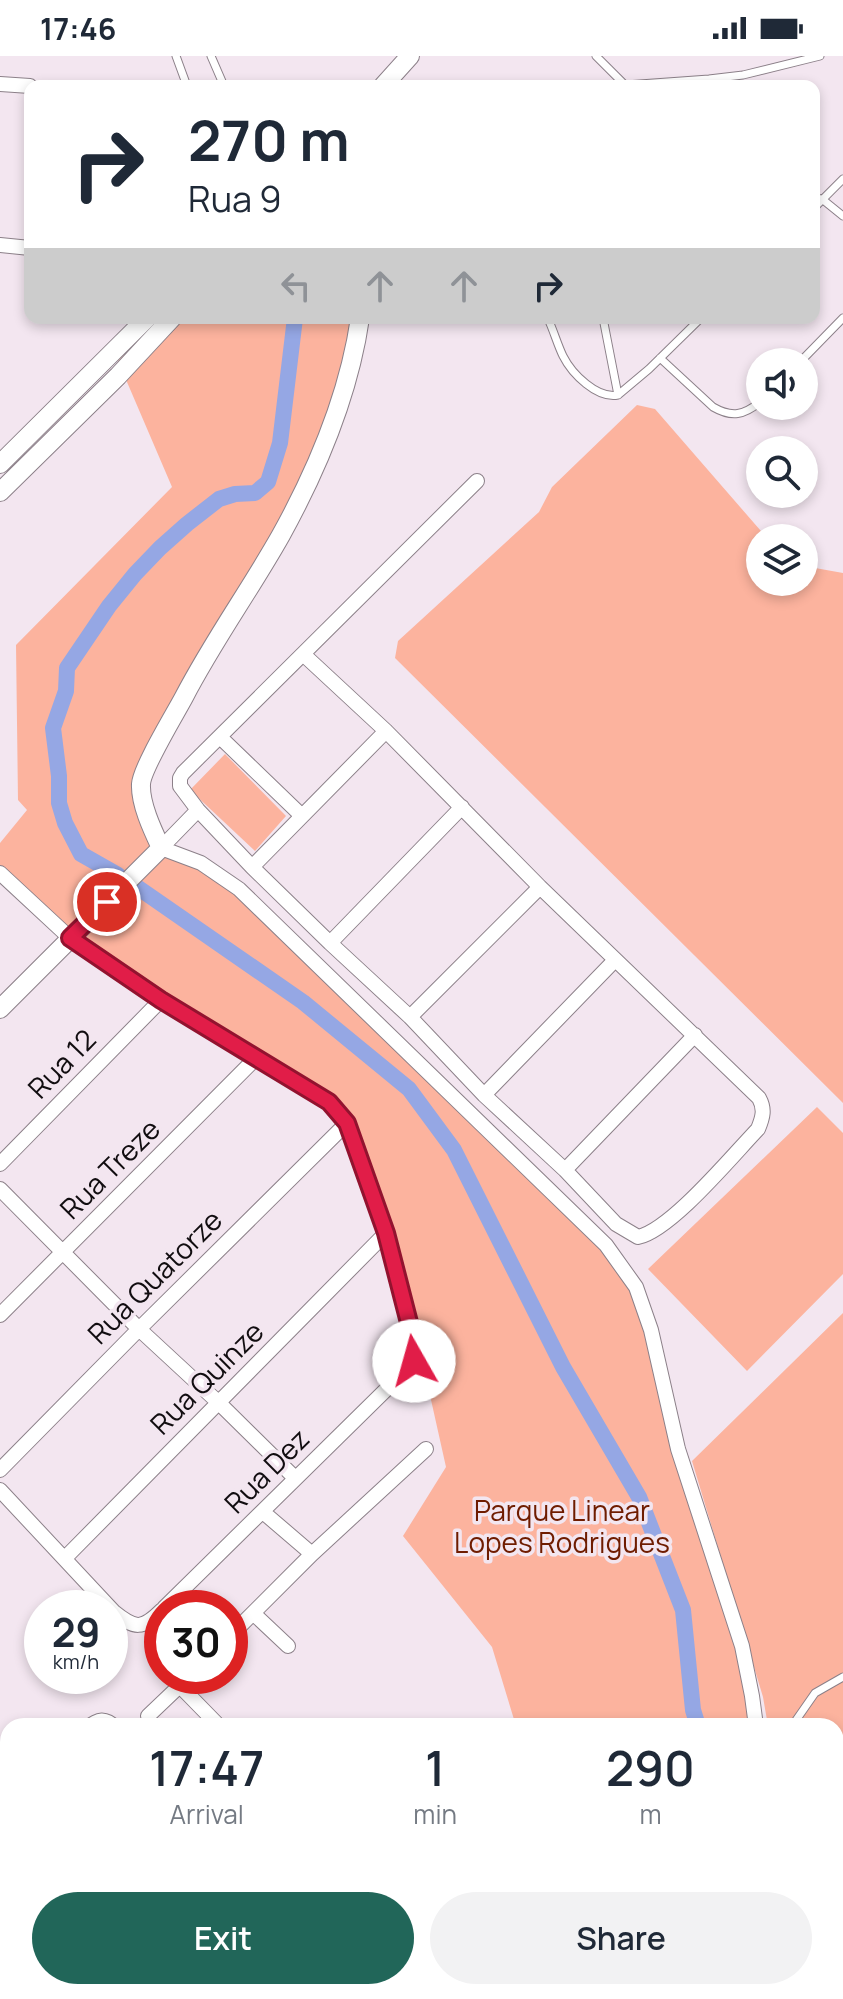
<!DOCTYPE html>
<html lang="en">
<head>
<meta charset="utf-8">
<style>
  body { margin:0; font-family:Manrope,sans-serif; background:#f2f2f3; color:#1f2937; height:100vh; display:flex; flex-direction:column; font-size:30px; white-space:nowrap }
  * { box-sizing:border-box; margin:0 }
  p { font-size:26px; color:#747a83 }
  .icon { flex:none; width:44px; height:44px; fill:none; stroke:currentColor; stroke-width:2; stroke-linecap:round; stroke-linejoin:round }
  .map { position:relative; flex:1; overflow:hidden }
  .details { position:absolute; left:0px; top:1662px; width:844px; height:282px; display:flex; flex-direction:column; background:#fff; border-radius:24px 24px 0 0; box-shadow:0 4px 12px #0003 }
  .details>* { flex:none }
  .banner { position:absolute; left:24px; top:24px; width:796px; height:244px; border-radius:16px; box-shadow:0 4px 12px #0003; background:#fff; color:#1f2937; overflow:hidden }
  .tools { position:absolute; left:746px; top:292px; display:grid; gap:16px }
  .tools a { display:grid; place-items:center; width:72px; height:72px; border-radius:50%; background:#fff; box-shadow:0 4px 12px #0003; font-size:40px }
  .speed { position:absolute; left:24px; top:1534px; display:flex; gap:16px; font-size:40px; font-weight:700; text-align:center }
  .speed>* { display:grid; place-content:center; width:104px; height:104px; border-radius:50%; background:#fff; box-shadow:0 4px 12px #0003; line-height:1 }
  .speed small { font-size:20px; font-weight:400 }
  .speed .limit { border:12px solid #d22; background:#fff; color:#111 }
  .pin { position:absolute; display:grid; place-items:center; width:68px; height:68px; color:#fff; margin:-34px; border:4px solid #fff; border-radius:50%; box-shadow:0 2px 8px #0007 }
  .me { position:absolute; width:88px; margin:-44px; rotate:353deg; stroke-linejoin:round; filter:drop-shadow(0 0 6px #0008) }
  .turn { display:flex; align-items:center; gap:28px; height:168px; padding:0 32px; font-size:36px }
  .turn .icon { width:104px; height:104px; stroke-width:2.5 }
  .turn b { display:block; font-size:56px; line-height:68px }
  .lanes { display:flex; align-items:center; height:76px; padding:0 32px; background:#0003; justify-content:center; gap:40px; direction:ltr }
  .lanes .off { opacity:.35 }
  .eta { display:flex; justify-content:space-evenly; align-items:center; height:136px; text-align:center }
  .eta b { font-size:48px; font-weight:600; line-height:56px }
  .action { display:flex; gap:16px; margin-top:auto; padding:16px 32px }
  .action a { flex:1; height:92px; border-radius:48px; background:#216659; color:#fff; font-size:32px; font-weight:600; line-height:92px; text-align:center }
  .action a+a { background:#f2f2f3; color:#1f2937 }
  .status { display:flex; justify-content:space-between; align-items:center; height:56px; padding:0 40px; background:#fff; direction:ltr }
  .status svg { height:22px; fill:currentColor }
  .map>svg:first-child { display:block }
  .green { fill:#fcb39e }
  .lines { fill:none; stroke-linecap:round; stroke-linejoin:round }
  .canal { stroke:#95a7e4; stroke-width:16 }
  .service-casing { stroke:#8c8089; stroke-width:9 }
  .minor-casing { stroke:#8c8089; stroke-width:16 }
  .tertiary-casing { stroke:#8c8089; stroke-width:20 }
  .service { stroke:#fff; stroke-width:7 }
  .minor { stroke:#fff; stroke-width:14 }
  .tertiary { stroke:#fff; stroke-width:18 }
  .route-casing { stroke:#92132f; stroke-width:20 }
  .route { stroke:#e11d48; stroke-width:14 }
  .labels { text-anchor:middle; stroke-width:7; stroke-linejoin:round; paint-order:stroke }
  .street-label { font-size:28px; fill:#110d10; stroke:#f3e6f0 }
  .park-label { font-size:28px; fill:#6f1c00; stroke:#f3e6f0 }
</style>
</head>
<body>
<div class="status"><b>17:46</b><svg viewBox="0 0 49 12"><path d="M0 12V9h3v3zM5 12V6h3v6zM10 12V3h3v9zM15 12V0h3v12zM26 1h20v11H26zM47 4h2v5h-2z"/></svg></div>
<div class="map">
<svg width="843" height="1943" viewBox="0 0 843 1943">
  <rect width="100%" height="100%" fill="#f3e6f0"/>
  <path class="green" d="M159 262H365L334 380 144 722 162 791 201 804 606 1191 636 1233 677 1396 742 1596 753 1670H516L492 1591 403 1480 446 1411 421 1299 349 1067 328 1048 160 946 0 822V787L27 754 18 744 16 589 172 431 118 305Z
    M637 349 655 353 767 482H760V526H804V510L843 517V1047L395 602 398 585 539 456 552 431Z
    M225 698 286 760 255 795 190 734Z
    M817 1051 843 1077V1218L747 1315 648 1213Z
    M843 1257V1931L836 1924V1670H768L763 1641 692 1405Z
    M668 1936H825L832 1943H677Z"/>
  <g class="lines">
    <path class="canal" d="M118 819 81 798 65 767 59 747V720L53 672 66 635 67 612 109 550 135 518 160 492 187 468 219 443 235 438 255 437 268 426 280 387 295 262
      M137 831 303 946 409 1033 454 1094 563 1311 639 1441 683 1554 693 1654 698 1670
      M782 1936 784 1943"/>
    <defs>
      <path id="service" d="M176 0 187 30
        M211 0 224 30
        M596 0 626 30
        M626 29 709 23 743 19 820 0
        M814 142 822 143 843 160
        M814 152 843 123
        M550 262 549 265C554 276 558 290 563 300 572 318 597 343 618 339L649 313 701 262
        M603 262 618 339
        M660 302 713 351C732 362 744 359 760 346
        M800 306 843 262
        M84 1670C97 1659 106 1657 119 1670
        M792 1670 815 1637 843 1621
        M0 1703 8 1711
        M0 1750 8 1742
        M0 1806 8 1815
        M0 1845 8 1852
        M836 1851 843 1871
        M0 1907 8 1913
        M455 1936 462 1943
        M585 1936 592 1943
        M149 1943 153 1936"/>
      <path id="minor" d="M0 28 30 30
        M0 189 30 192
        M303 598 386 675 540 831 759 1042C765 1053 763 1061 758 1073 732 1100 671 1174 638 1181L616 1168 565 1114 484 1039 410 961 330 887 252 811 198 754 180 730V722L183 717 477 425
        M220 681 302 760
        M198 754 161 792 201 807 239 833 606 1189 636 1231 651 1274 678 1393 742 1590 752 1640 756 1670
        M252 811 386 675
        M0 817 70 882 161 944 329 1046 347 1067 386 1177 415 1290 414 1305 405 1315 164 1552
        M330 887 462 751
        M410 961 540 831
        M484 1039 615 904
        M0 1108 161 944
        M565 1114 695 979
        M0 1133 139 1273 219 1347 295 1422
        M0 1259 256 1002
        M0 1414 139 1273 347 1067
        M0 1434 114 1556C135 1573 142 1574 162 1554
        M263 1456 312 1498
        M65 1502 386 1177
        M253 1557 288 1590
        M230 1580 312 1498 426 1393
        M180 1630 219 1670
        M148 1660 190 1620
        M828 1939 834 1943"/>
      <path id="tertiary" d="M383 30 410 0
        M0 408 147 262
        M0 436 118 320 172 262
        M0 953 161 792C153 775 140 748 141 728 142 712 175 658 184 641 213 585 250 534 281 479 318 412 349 338 360 262"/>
    </defs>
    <use href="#service" class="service-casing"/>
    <use href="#minor" class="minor-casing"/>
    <use href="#tertiary" class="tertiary-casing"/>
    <use href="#service" class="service"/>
    <use href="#minor" class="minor"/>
    <use href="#tertiary" class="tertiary"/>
  </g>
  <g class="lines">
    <defs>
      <path id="route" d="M107 846 70 882 161 944 329 1046 347 1067 386 1177 415 1290 414 1305"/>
    </defs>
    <use href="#route" class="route-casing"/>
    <use href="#route" class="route"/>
  </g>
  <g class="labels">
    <g class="street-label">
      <text transform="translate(62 1008) rotate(-46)" y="10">Rua 12</text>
      <text transform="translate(110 1113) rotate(-45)" y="10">Rua Treze</text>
      <text transform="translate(155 1221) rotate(-45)" y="10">Rua Quatorze</text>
      <text transform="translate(207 1322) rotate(-45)" y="10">Rua Quinze</text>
      <text transform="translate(267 1415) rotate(-45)" y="10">Rua Dez</text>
    </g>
    <g class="park-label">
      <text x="562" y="1465">Parque Linear<tspan x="562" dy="32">Lopes Rodrigues</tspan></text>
    </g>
  </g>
</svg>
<div class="tools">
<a><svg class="icon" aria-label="sound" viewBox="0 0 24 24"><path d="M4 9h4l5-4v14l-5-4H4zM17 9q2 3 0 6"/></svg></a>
<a><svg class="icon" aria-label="search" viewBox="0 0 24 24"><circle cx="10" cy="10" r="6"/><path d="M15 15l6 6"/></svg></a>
<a><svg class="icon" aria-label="layers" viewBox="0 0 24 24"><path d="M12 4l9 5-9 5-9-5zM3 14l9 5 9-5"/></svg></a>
</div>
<div class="speed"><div>29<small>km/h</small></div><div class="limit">30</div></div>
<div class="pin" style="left:107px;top:846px;background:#d93025"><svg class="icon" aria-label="arrive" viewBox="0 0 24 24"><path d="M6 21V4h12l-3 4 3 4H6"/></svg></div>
<svg class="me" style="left:414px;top:1305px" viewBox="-20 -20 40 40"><circle r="19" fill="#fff"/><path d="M0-13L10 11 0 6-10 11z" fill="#e11d48"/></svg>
<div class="banner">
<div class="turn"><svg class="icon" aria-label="right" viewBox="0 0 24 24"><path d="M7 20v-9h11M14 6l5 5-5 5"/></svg><div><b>270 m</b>Rua 9</div></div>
<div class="lanes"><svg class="icon off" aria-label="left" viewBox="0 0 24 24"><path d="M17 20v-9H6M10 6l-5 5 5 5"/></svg><svg class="icon off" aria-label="ahead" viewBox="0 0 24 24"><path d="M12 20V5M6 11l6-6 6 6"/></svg><svg class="icon off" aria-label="ahead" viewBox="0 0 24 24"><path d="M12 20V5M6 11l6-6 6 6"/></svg><svg class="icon" aria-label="right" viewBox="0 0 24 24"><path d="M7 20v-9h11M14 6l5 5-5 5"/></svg></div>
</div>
<section class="details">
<div class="eta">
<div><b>17:47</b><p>Arrival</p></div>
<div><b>1</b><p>min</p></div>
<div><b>290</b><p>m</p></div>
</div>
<div class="action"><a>Exit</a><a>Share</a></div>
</section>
</div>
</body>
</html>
